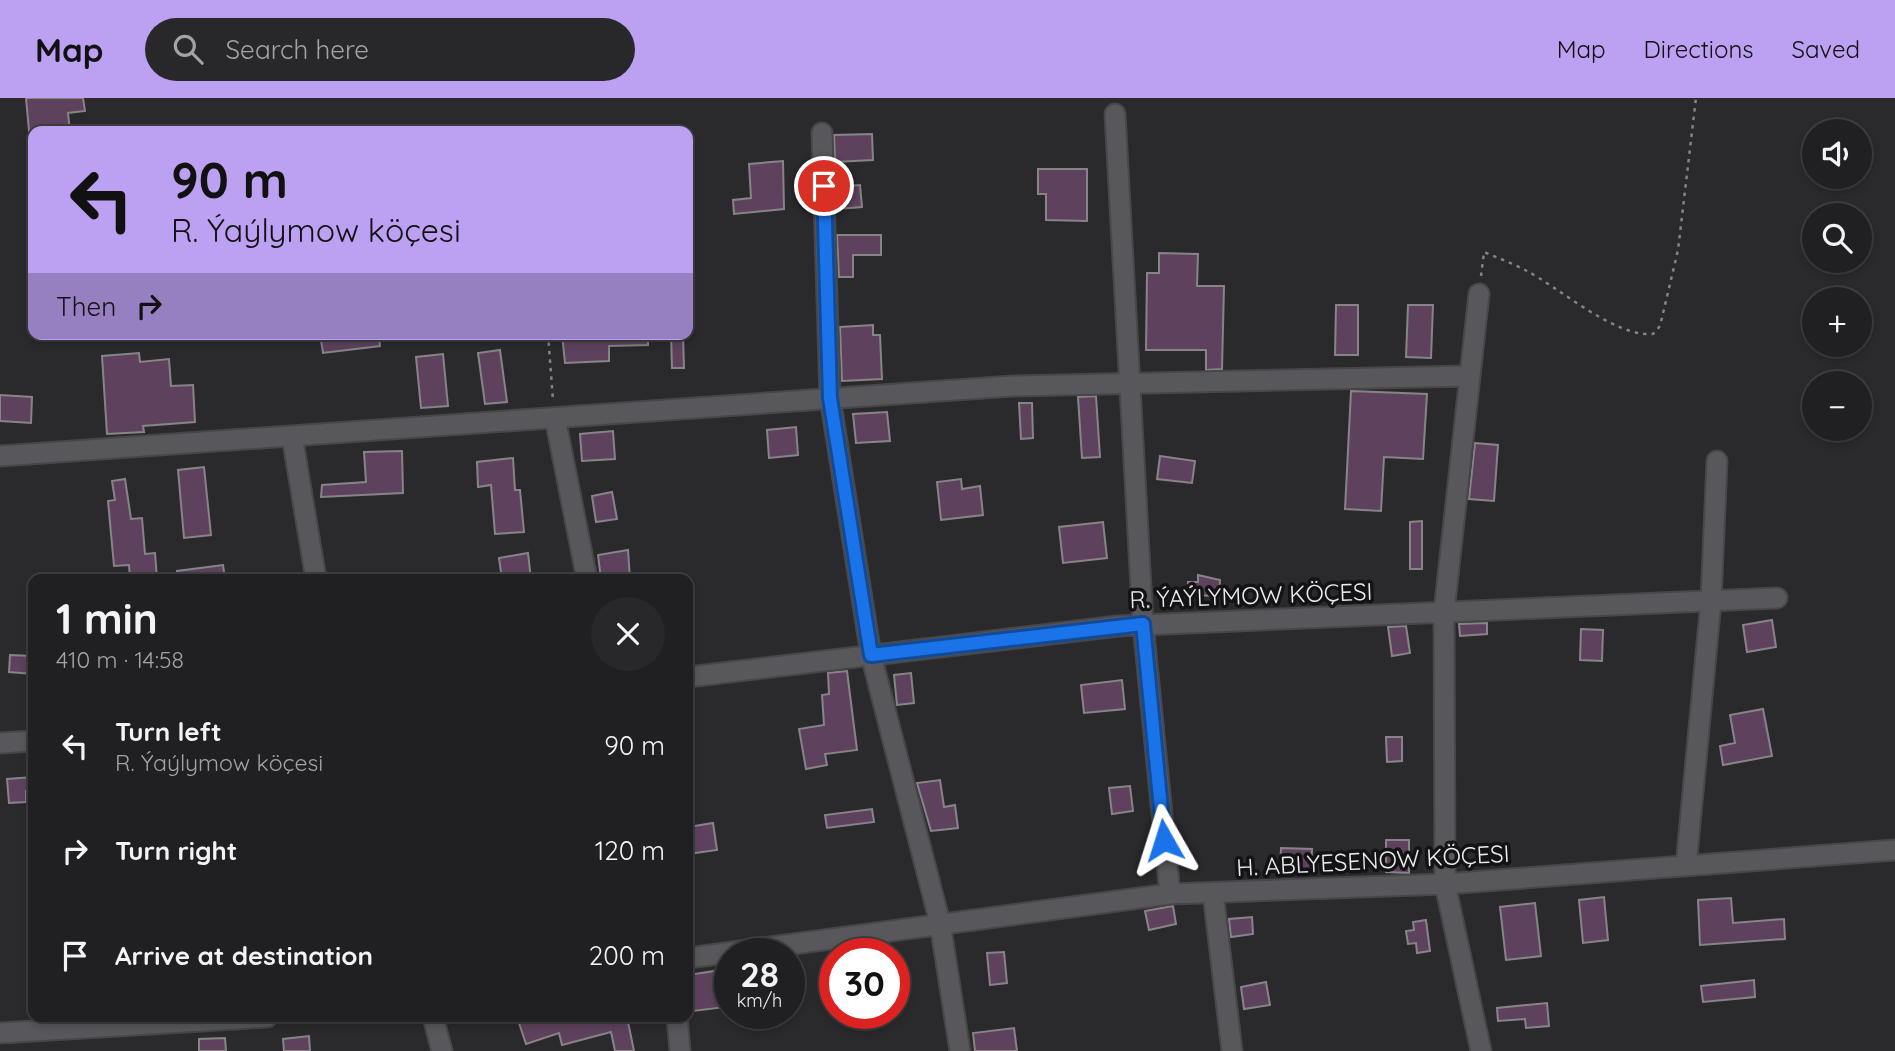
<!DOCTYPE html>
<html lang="en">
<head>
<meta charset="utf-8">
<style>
  body { margin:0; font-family:Quicksand,sans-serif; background:#28282a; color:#f1f3f6; height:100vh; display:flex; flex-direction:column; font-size:26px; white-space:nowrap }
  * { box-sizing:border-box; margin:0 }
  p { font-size:23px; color:#a2a3a5 }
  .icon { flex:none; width:38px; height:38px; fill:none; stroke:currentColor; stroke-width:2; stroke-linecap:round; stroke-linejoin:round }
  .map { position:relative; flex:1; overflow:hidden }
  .panel { position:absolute; left:28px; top:476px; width:665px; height:448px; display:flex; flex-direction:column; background:#202022; border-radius:14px; box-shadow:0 4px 10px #0003,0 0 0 2px #3d3e40 }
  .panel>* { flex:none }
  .banner { position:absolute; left:28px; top:28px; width:665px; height:214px; border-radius:14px; box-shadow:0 4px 10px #0003,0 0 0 2px #3d3e40; background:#bca0f2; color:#111; overflow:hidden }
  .fabs { position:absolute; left:1802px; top:21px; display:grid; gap:14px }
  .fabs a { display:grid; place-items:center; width:70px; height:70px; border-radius:50%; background:#202022; box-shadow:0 4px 10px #0003,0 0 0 2px #3d3e40; font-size:35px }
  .speed { position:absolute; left:714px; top:840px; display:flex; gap:14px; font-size:35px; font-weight:700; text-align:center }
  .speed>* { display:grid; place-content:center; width:91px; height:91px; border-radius:50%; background:#202022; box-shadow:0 4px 10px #0003,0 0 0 2px #3d3e40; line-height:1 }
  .speed small { font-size:18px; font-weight:400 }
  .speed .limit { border:10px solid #d22; background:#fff; color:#111 }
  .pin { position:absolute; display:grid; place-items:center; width:60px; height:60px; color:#fff; margin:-30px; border:4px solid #fff; border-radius:50%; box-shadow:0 2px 7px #0007 }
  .me { position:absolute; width:77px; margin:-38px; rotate:354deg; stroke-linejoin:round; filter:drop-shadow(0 0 5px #0008) }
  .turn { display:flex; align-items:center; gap:24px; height:147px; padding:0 28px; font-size:32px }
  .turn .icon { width:91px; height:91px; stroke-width:2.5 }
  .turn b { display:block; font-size:49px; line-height:60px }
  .then { display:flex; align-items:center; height:66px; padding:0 28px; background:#0003; gap:14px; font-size:26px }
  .round { display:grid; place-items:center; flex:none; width:74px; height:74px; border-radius:37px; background:#28282a }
  .headline { display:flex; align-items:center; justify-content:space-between; height:119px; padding:0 28px }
  h1 { font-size:42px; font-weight:700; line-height:52px }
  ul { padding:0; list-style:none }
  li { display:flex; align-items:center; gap:21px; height:105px; padding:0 28px }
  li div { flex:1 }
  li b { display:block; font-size:26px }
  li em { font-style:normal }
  header { display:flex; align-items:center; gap:42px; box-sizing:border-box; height:98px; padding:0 35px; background:#bca0f2; color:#111 }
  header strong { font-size:33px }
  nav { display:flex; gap:38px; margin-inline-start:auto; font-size:24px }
  .search { width:490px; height:63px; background:#28282a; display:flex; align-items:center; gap:18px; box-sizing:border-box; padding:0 24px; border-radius:38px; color:#a2a3a5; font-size:26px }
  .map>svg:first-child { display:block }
  .building { fill:#5e425d; stroke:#878487; stroke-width:2 }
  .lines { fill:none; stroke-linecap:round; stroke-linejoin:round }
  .minor-casing { stroke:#474649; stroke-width:23 }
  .path { stroke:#848487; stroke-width:2.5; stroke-dasharray:3.5 5; stroke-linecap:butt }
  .minor { stroke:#58575b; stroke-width:19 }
  .route-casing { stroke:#114b97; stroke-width:18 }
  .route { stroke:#1a73e8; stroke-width:12 }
  .labels { text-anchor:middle; stroke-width:7; stroke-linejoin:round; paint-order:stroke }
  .street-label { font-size:24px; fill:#ebebed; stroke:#131214 }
</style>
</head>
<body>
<header>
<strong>Map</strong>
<div class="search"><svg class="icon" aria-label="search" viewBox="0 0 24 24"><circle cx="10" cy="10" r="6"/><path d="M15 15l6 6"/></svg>Search here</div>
<nav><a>Map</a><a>Directions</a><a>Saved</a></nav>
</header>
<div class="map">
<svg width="1895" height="953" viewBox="0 0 1895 953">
  <rect width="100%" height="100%" fill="#2a2a2d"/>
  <path class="building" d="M26 0H83L85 13 68 15 70 33H29Z
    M872 36 873 62 835 64 834 37Z
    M783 63 784 111 734 116 733 102 751 100 749 66Z
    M1038 71H1087V123L1046 122V96H1038Z
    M860 87 862 109 837 111 836 89Z
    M837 137H881V157H853V179H839Z
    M1159 155 1198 156 1197 188H1224L1222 271 1206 272V252H1146L1147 175H1159Z
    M1336 207H1358V257H1335Z
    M1408 207H1433L1431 260 1406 259Z
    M873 227V237H880L882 281 842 283 840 229Z
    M320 236H379L380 248 323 255Z
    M562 236H648V247L609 248V263L565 265Z
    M671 236H683L684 270H672Z
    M500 252 507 304 485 306 478 255Z
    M139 255 140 264 169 261 171 288 193 287 195 324 143 328 144 334 107 336 102 258Z
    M443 256 448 308 421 310 416 259Z
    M1351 293 1427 296 1423 361 1384 359 1381 413 1345 411Z
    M0 297 32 299 31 325 0 323Z
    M1096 298 1100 359 1082 360 1078 299Z
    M1019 305H1032L1033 340 1021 341Z
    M887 314 890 343 856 345 853 316Z
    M796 329 798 357 769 360 767 332Z
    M613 333 615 361 582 363 580 336Z
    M1475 345 1498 347 1494 403 1469 401Z
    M402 353 403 395 321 399 322 387 366 384 364 354Z
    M1160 358 1195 363 1192 385 1157 381Z
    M513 360 515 392H520L524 434 495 436 491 387 478 389 477 364Z
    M204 369 211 437 184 440 178 372Z
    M125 381 131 421 142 420 145 456 155 455 157 481H130L129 467 114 468 108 403 115 402 112 383Z
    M961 381 962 391 980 388 983 417 941 422 937 384Z
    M612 394 617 421 596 424 592 398Z
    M1422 423V471H1410V424Z
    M1103 424 1107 460 1063 465 1059 429Z
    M628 452 630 481H601L598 457Z
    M528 455 531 481H502L499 460Z
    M223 467 225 481H177V473Z
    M1198 477 1220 482 1219 498 1188 497V484H1198Z
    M1772 522 1776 549 1747 554 1743 527Z
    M1487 525V536L1460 538 1459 526Z
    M1406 528 1410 555 1392 558 1388 529Z
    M1581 531 1603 532 1602 563 1580 562Z
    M10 557 33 558V576L9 574Z
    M847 573 857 652 825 656 827 667 806 671 799 631 824 627 822 597 829 596 828 575Z
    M911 575 914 605 897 607 894 577Z
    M1122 582 1125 611 1084 615 1081 587Z
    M1763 611 1772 658 1723 667 1720 648 1735 645 1730 617Z
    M1386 639H1402V663L1387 664Z
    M33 679V693H26V704L9 705 7 681Z
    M940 682 944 709 955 707 958 730 931 733 917 685Z
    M1130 688 1133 713 1112 716 1109 690Z
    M872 711 874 724 827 730 825 717Z
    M713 725 717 752 688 756V729Z
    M1386 742H1409V775L1386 774Z
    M1281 750 1312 751 1311 775 1280 774Z
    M1604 799 1608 842 1583 845 1579 802Z
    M1731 800 1733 825 1784 821 1785 841 1700 847 1698 802Z
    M1535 805 1541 858 1506 862 1500 809Z
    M1173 808 1176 826 1149 832 1145 813Z
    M1252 819 1253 836 1231 839 1229 821Z
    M1426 822 1430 853 1417 855 1416 845 1408 846 1406 833 1414 832 1413 824Z
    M1004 854 1007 885 990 887 987 855Z
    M721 872 726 909 693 913 688 877Z
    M1754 882 1755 899 1703 904 1701 888Z
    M1266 884 1270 907 1244 911 1241 889Z
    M1547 905 1549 928 1526 930 1525 921 1498 923 1497 910Z
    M517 919H627L634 953H615L611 934 562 947 559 935 526 946Z
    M1014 930 1017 953H975L973 935Z
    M309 938 310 953H284L283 941Z
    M225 940 226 953H199V941Z"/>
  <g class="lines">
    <defs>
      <path id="minor" d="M1115 16 1143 526 1170 796
        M822 35 830 300 871 557 940 825 960 953
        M1479 196 1444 514 1445 786 1481 953
        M555 320 587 481
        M292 338 316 481
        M0 358 1013 288 1469 278
        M688 579 1118 528 1777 500
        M0 645 33 643
        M1686 768 1711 503 1717 363
        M1213 795 1232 953
        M688 860 1170 796 1445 786 1895 752
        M433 919 442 953
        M677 919 680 953
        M0 935 267 919"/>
    </defs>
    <use href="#minor" class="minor-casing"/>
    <path class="path" d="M1481 178 1484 154C1498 160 1512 165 1525 172 1560 190 1614 239 1653 236L1660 228 1678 152 1696 0
      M548 236 553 302"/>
    <use href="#minor" class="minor"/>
  </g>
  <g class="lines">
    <defs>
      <path id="route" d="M824 88 830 300 871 557 1143 526 1164 742"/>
    </defs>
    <use href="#route" class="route-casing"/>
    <use href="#route" class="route"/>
  </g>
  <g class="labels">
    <g class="street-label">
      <text transform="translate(1251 498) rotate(-2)" y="8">R. ÝAÝLYMOW KÖÇESI</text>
      <text transform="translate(1373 763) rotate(-3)" y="8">H. ABLYESENOW KÖÇESI</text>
    </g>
  </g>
</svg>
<div class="fabs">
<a><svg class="icon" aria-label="sound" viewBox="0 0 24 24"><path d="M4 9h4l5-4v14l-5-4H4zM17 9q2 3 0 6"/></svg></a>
<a><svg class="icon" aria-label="search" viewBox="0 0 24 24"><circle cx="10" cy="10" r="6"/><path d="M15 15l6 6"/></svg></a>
<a>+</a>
<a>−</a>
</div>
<div class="speed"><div>28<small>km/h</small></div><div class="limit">30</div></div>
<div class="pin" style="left:824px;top:88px;background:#d93025"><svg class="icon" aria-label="arrive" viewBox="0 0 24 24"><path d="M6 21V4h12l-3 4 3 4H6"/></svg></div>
<svg class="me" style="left:1164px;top:742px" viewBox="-20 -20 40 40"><path d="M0-17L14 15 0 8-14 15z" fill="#1a73e8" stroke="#fff" stroke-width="4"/></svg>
<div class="banner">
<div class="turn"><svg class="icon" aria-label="left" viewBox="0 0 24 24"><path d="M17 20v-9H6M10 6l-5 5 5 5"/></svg><div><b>90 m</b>R. Ýaýlymow köçesi</div></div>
<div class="then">Then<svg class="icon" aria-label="right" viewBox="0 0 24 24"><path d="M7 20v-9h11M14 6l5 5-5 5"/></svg></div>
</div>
<section class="panel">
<div class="headline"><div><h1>1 min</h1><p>410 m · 14:58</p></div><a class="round"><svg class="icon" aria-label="close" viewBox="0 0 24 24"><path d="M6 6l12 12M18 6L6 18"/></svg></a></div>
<ul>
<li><svg class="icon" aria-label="left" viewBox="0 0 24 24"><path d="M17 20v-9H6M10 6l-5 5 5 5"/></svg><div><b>Turn left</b><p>R. Ýaýlymow köçesi</p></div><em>90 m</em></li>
<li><svg class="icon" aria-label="right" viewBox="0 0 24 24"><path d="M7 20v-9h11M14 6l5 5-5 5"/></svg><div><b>Turn right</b></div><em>120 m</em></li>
<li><svg class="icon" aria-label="arrive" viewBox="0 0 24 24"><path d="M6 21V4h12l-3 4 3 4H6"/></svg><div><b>Arrive at destination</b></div><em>200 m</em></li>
</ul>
</section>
</div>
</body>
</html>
